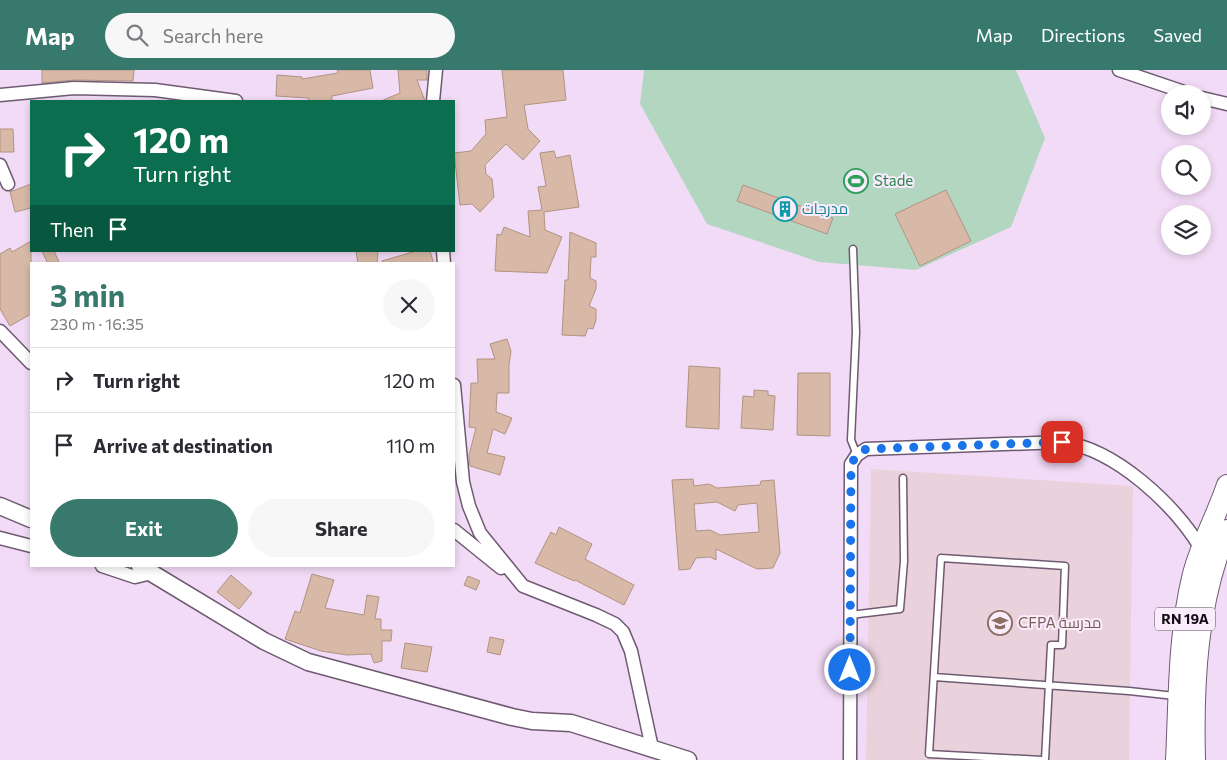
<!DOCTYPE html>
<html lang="en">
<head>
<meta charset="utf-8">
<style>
  body { margin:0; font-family:Commissioner,Cairo,sans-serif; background:#f7f7f7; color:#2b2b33; height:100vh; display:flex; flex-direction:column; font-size:19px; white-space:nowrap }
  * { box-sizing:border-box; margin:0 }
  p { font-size:16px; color:#7c7c81 }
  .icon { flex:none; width:28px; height:28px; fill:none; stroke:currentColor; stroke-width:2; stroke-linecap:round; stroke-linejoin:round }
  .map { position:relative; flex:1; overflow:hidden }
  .details { position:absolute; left:30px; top:192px; width:425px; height:305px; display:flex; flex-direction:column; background:#fff; border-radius:0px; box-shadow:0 2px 8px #0003 }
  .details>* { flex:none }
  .top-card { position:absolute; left:30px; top:30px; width:425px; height:152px; border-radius:0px; box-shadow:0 2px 8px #0003; background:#0b6e4f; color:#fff; overflow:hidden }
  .fabs { position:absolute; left:1161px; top:15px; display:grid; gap:10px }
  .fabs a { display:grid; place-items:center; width:50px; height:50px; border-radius:50%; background:#fff; box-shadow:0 2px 8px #0003; font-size:25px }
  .pin { position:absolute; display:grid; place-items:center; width:42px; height:42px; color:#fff; margin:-21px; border-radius:10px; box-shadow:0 2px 8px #0006 }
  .me { position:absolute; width:55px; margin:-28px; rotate:0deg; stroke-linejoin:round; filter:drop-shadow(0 0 4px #0008) }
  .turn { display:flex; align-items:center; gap:18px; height:105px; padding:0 20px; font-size:22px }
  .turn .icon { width:65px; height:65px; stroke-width:2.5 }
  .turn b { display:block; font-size:35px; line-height:42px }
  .then { display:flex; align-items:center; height:48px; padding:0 20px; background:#0003; gap:10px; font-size:19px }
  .round { display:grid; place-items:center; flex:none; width:52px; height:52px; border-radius:26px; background:#f7f7f7 }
  .overview { display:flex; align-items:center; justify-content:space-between; height:85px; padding:0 20px }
  h1 { font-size:30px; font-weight:700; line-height:38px; color:#377a6d }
  .primary-button { display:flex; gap:10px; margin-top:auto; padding:10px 20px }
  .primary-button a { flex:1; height:58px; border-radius:30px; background:#377a6d; color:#fff; font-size:20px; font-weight:700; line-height:58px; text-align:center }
  .primary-button a+a { background:#f7f7f7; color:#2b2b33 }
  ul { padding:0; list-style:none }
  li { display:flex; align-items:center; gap:15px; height:65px; padding:0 20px; border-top:1px solid #e1e1e2 }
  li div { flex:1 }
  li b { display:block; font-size:19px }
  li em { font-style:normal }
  header { display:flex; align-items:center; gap:30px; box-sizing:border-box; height:70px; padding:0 25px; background:#377a6d; color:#fff }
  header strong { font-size:24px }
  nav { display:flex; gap:28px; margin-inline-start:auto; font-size:18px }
  .search { width:350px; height:45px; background:#f7f7f7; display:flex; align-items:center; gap:12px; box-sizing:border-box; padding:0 18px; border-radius:28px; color:#7c7c81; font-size:19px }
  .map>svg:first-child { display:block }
  .education { fill:#ead2dd }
  .green { fill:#b3d6c1 }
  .building { fill:#d8b9a7; stroke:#b19382; fill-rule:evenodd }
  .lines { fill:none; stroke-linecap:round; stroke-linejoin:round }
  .service-casing { stroke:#6e5a71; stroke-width:9 }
  .minor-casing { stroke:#6e5a71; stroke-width:15 }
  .tertiary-casing { stroke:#6e5a71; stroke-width:19 }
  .primary-casing { stroke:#6e5a71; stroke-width:22 }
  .service { stroke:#fff; stroke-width:6 }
  .minor { stroke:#fff; stroke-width:12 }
  .tertiary { stroke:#fff; stroke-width:16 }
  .primary { stroke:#fff; stroke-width:20 }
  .route { stroke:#1a73e8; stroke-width:9; stroke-dasharray:0 16.2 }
  .labels { text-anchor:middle; stroke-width:4; stroke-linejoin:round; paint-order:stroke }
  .shield { fill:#faecfc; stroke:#594f5a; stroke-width:1 }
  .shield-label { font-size:14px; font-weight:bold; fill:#140c15 }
  .leisure-label { font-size:15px; fill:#27864d; stroke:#faecfc; text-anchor:start }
  .culture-label { font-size:15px; fill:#0d838f; stroke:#faecfc; text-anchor:start }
  .education-label { font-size:15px; fill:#785e54; stroke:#faecfc; text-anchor:start }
</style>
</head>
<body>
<header>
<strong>Map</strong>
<div class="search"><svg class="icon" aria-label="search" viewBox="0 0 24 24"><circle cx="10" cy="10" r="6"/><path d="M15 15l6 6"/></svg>Search here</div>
<nav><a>Map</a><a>Directions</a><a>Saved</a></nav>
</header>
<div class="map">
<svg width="1227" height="690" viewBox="0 0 1227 690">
  <rect width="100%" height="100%" fill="#f2dbf6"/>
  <path class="education" d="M871 399 1133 416 1129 690H866Z"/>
  <path class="green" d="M644 0H1016L1045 68 1011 157 916 200 819 192 707 154 640 34Z"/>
  <path class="building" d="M42 0H134L133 11 74 10 42 13Z
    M337 0H370L373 18 332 26V30L326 31H309L308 28 276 26 277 5 302 7V9L338 3Z
    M398 0H427V10H417L425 31H381L400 23Z
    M502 0H563L566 30 524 35 528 59 540 71 523 90 506 74 485 95 486 104 492 109 494 127 480 142 472 134 460 135 454 83 471 81 486 64 485 50 507 47Z
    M0 59H13L14 82H0Z
    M554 81 556 88 570 85 579 137 544 142 545 160 562 167 547 203 495 201 497 164 501 165 504 157 530 167 528 141 542 140 538 117 546 116 540 83Z
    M31 114V138L15 142 10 122Z
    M743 115 833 148 827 164 737 131Z
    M946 120 971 171 920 196 895 144Z
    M570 162 596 173V187H591L590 208 596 211V219L589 236 596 239V250L593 259 588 258 585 266 562 265 565 210H568Z
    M31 171V244L10 256 0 239V184L10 178 12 182Z
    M42 181H54L60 194H48Z
    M356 181H378L377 194H358Z
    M416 181H430L434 194H382V191Z
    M507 269 511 281 509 295V323H497L496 342 512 348 505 364 493 359 487 383 505 387 500 405 470 396 469 385 476 358 469 357 471 313H478L477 289H495L490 274Z
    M689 296 720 298 719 359 686 357Z
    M798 303H830V366L797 365Z
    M754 320 768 321V325L775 326 773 360 741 358 743 326 754 327Z
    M693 409 694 416 709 414 717 418 760 415 761 411 774 410 780 483 773 498 757 499 716 479V490L710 487 696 488 690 499 679 500 672 410ZM717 432 735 441 738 435 757 433 759 462 720 465 710 460 696 461 694 434Z
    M559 457 592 474 585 489 634 515 624 535 575 510 574 511 535 493 551 462 556 465Z
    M312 504 334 510 325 538 364 545 367 525 379 527 375 549H381V560H392L391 571H382V591L374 593 371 584 347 585 321 581 285 569 295 541 300 543Z
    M231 505 252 523 239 539 217 522Z
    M468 506 480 511 476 520 464 515Z
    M490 567 504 570 500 585 487 582Z
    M405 573 432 577 427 602 401 598Z"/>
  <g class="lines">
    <defs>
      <path id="service" d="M853 179 856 262 851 370 857 385
        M850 545 900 539 904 491 903 408
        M934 607 1129 621 1175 626
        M1042 690 929 684 941 488 1065 496 1062 575H1051L1045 690"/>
      <path id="minor" d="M1119 0 1190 24
        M0 25 74 18 155 20 236 31
        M1202 28 1227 34
        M433 31 436 0
        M0 95 8 114
        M443 181 444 194
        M0 261 31 293
        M454 315 463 412 469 436 480 463 523 516 596 545 615 554 623 562 631 581 652 678
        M454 460 501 498
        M0 468 31 476
        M102 496 135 507 152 503
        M850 690 851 394 857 385 866 379 1062 372C1116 379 1175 435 1202 480"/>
      <path id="tertiary" d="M0 436 31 449
        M140 496 264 571 308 592 512 647 532 651 571 653 688 690"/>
      <path id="primary" d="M1176 690C1179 629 1178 564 1193 504 1201 473 1217 445 1227 415
        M1195 690C1193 612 1197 532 1227 460"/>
    </defs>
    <use href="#service" class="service-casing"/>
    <use href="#minor" class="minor-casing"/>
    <use href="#tertiary" class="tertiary-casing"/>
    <use href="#primary" class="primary-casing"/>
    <use href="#service" class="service"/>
    <use href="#minor" class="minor"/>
    <use href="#tertiary" class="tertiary"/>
    <use href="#primary" class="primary"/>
  </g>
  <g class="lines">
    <path class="route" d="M850 600 851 394 857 385 866 379 1062 372"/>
  </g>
  <defs>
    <symbol id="stadium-ring" viewBox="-11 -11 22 22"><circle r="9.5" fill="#faecfc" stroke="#2e9e5b" stroke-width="1.5"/><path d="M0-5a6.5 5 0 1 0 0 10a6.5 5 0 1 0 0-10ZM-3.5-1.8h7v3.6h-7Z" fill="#2e9e5b"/></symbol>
    <symbol id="building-ring" viewBox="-11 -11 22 22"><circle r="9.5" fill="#faecfc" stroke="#0f9aa8" stroke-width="1.5"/><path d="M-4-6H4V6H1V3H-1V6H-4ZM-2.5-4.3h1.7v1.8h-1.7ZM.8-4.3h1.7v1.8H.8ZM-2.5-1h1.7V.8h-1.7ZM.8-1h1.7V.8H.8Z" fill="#0f9aa8"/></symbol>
    <symbol id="university-ring" viewBox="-11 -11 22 22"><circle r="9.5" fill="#faecfc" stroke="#8d6e63" stroke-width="1.5"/><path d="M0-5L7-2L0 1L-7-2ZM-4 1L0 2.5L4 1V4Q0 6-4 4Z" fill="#8d6e63"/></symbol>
  </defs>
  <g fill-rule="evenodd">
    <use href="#stadium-ring" x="842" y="97" width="28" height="28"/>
    <use href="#building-ring" x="771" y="125" width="28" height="28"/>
    <use href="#university-ring" x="986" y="539" width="28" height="28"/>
  </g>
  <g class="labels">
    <rect class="shield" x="1155" y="537.5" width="60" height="23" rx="4"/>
    <g class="shield-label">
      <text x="1185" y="554">RN 19A</text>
    </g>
    <g class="leisure-label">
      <text x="874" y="116">Stade</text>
    </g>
    <g class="culture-label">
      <text x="802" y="144">مدرجات</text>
    </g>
    <g class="education-label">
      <text x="1018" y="558">CFPA مدرسة</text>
    </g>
  </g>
</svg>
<div class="fabs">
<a><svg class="icon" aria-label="sound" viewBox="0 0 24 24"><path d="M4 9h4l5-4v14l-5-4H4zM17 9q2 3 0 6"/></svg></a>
<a><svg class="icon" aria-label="search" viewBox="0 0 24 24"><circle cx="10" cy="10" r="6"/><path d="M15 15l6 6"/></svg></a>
<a><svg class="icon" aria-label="layers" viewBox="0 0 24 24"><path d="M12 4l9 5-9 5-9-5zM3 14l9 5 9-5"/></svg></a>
</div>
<div class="pin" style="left:1062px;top:372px;background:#d93025"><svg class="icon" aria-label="arrive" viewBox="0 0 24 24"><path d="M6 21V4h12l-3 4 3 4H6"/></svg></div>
<svg class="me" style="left:850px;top:600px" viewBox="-20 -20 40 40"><circle r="17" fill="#1a73e8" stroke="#fff" stroke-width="3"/><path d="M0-11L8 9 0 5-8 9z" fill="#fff"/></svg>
<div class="top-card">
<div class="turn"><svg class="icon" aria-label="right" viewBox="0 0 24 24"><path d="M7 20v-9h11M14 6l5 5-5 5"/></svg><div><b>120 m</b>Turn right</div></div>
<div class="then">Then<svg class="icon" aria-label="arrive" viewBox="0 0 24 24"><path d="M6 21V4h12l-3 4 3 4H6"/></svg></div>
</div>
<section class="details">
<div class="overview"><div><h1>3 min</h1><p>230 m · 16:35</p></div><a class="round"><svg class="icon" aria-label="close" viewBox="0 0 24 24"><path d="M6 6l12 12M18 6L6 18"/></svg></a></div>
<ul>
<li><svg class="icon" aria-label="right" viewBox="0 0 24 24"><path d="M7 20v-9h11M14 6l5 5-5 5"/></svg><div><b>Turn right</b></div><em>120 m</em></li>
<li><svg class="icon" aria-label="arrive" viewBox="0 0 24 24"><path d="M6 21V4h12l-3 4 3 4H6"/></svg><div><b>Arrive at destination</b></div><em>110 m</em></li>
</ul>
<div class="primary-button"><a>Exit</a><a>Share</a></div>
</section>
</div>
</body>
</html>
